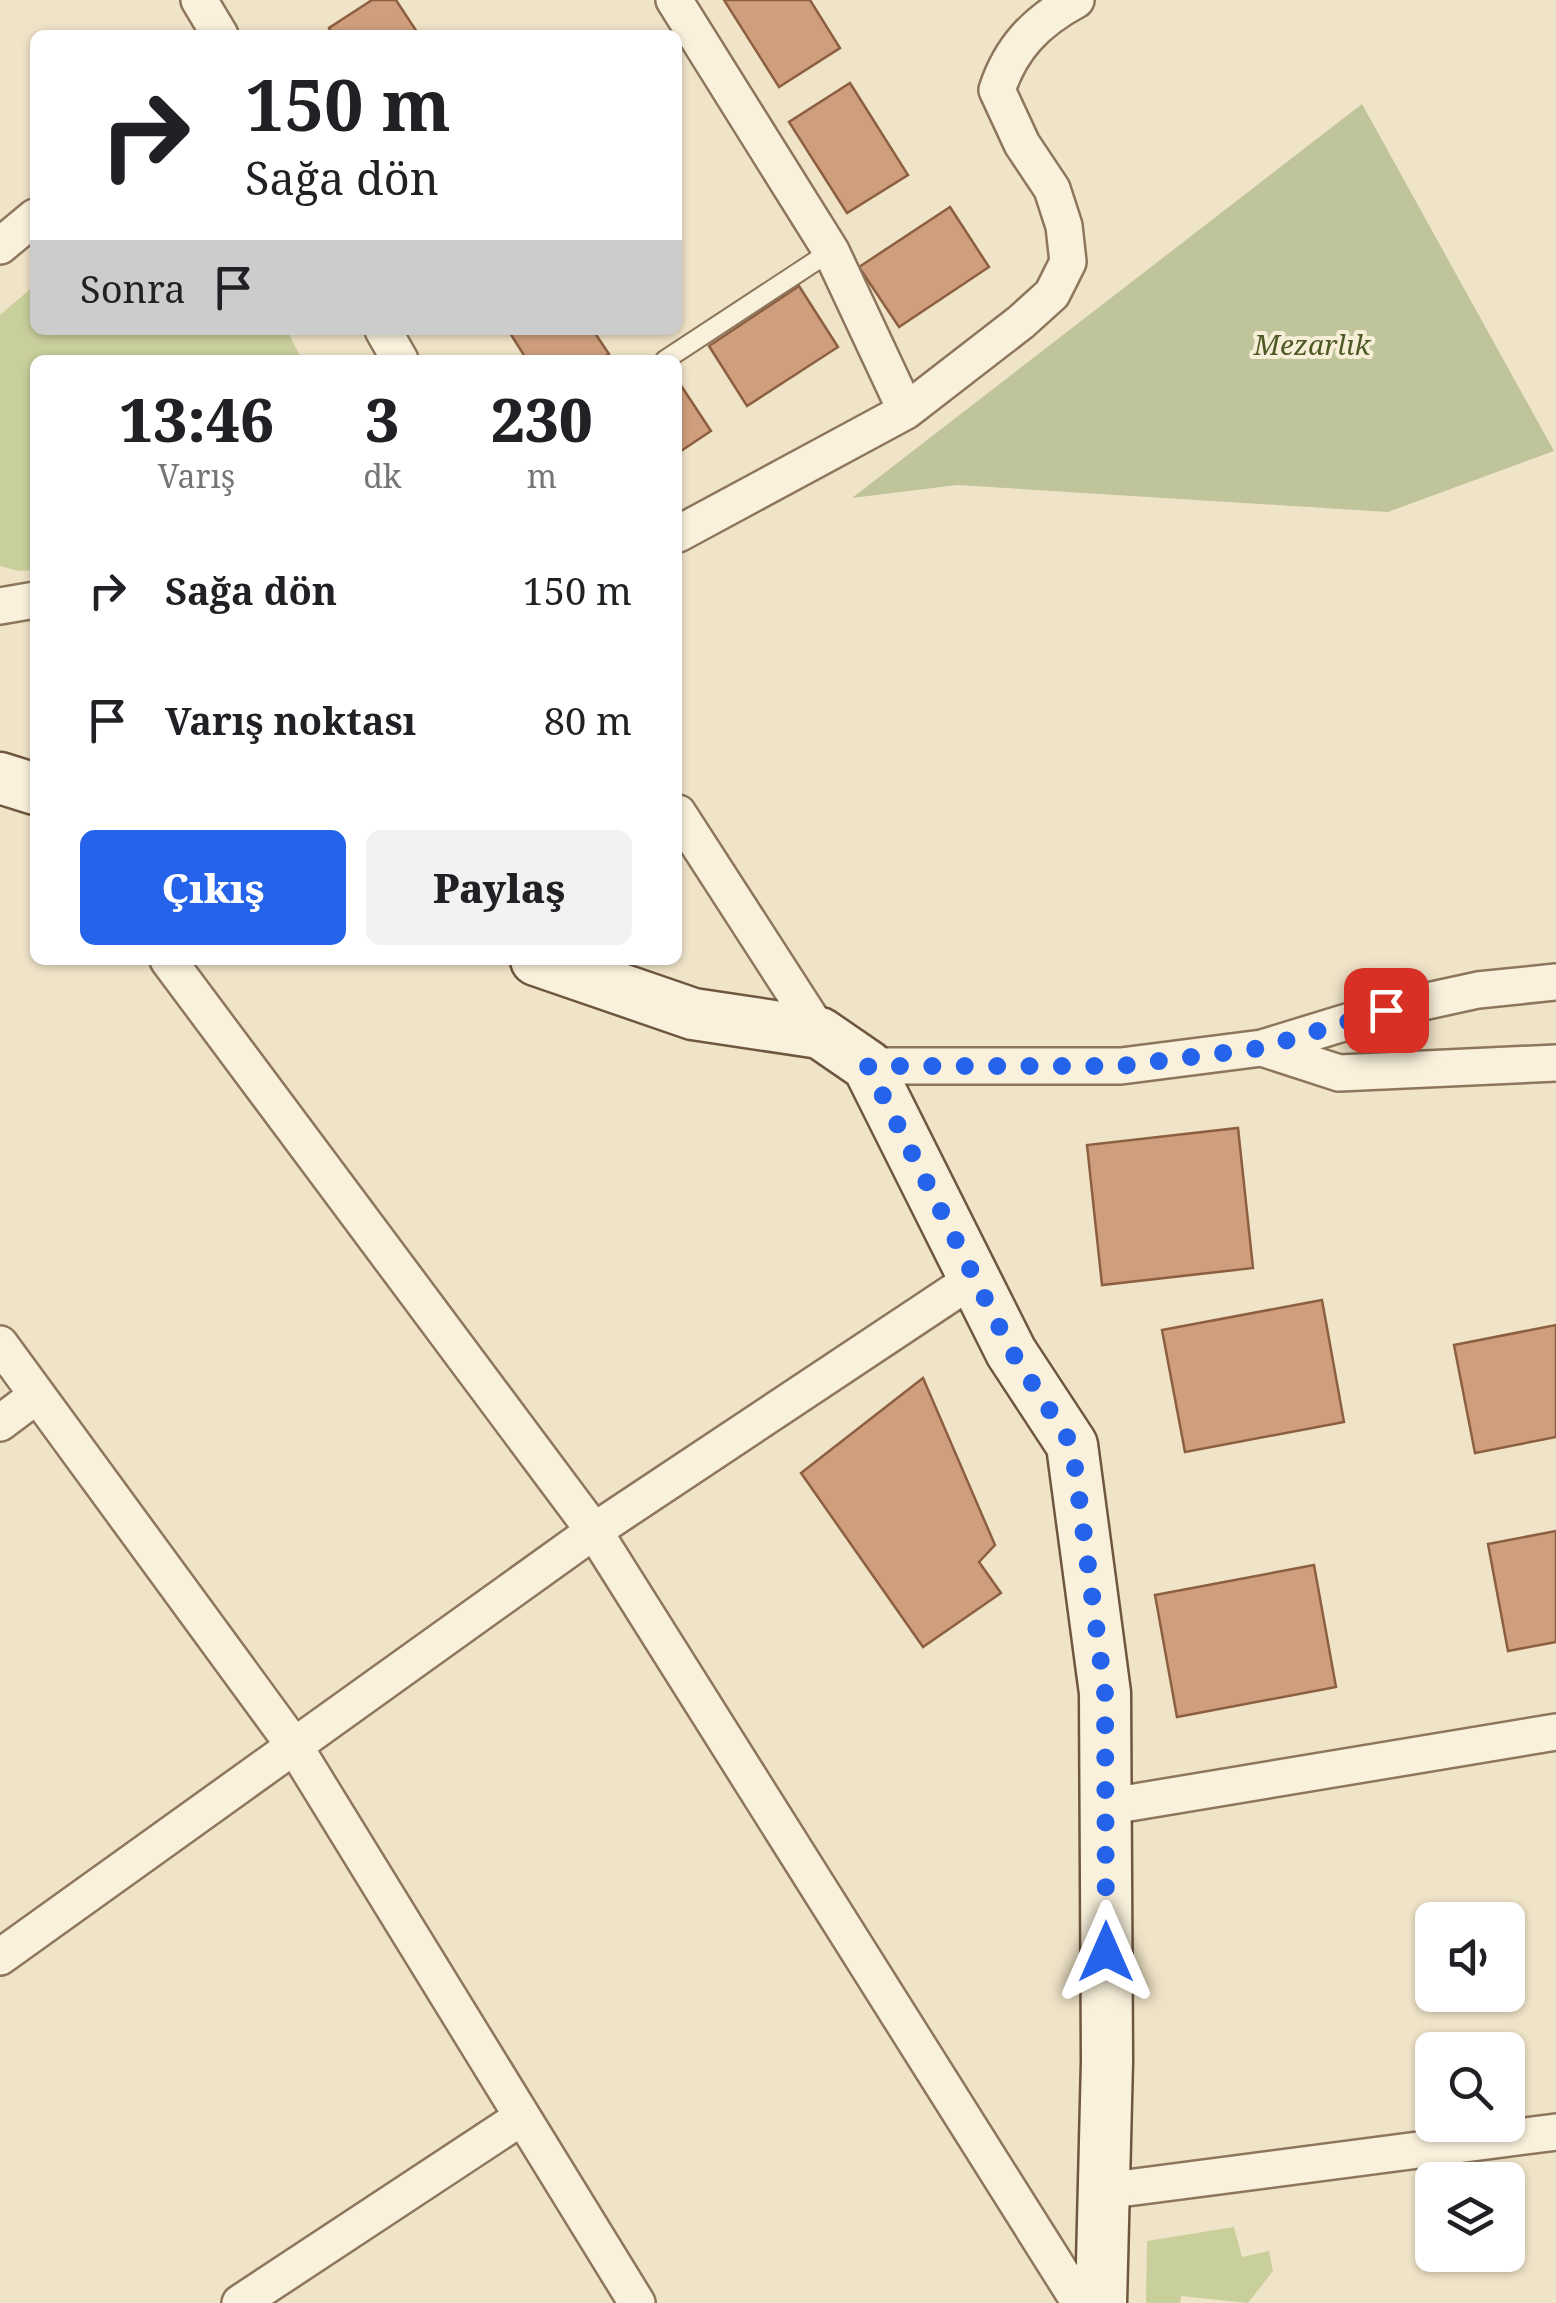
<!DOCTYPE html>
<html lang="tr">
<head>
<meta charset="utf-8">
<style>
  body { margin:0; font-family:"Noto Serif",serif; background:#f2f2f2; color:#202124; height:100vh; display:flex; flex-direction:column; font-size:38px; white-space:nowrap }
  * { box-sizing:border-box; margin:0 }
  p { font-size:32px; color:#757577 }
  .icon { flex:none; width:55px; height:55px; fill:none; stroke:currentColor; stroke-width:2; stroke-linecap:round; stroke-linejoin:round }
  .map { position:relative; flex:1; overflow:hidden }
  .panel { position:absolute; left:30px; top:355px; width:652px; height:610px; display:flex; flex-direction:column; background:#fff; border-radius:15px; box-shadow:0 2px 8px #0004 }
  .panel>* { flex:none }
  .top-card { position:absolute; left:30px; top:30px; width:652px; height:305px; border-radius:15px; box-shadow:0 2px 8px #0004; background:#fff; color:#202124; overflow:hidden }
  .fabs { position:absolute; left:1415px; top:1902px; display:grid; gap:20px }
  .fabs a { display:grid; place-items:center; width:110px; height:110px; border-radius:15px; background:#fff; box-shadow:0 2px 8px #0004; font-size:50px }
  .pin { position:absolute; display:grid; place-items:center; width:85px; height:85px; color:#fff; margin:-42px; border-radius:20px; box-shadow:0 5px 15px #0006 }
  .me { position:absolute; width:110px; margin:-55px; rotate:0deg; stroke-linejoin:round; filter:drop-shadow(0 0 8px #0008) }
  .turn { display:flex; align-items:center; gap:35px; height:210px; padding:0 50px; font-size:45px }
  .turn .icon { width:130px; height:130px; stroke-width:2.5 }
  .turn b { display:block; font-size:70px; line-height:85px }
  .then { display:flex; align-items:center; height:95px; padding:0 50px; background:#0003; gap:20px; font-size:38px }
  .eta { display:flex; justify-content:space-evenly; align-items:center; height:170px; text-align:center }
  .eta b { font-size:60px; font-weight:800; line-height:70px }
  .cta { display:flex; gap:20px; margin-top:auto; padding:20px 50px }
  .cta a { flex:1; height:115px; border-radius:15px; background:#2563eb; color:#fff; font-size:40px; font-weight:800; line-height:115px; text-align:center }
  .cta a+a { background:#f2f2f2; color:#202124 }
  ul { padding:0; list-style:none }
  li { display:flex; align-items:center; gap:30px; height:130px; padding:0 50px }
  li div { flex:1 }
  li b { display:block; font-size:38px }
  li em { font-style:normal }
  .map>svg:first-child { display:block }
  .green { fill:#c9cf9b }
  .cemetery { fill:#bfc49a }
  .building { fill:#cf9f7d; stroke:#8d5f41; stroke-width:2.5 }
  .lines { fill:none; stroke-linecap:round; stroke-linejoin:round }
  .lane-casing { stroke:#8d765c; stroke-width:22 }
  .street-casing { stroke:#8d765c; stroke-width:40 }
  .secondary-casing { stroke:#6f573f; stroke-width:55 }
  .lane { stroke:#faf1dc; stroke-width:18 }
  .street { stroke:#faf1dc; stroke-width:35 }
  .secondary { stroke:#faf1dc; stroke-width:50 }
  .route { stroke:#2563eb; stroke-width:18; stroke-dasharray:0 32.4 }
  .labels { text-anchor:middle; stroke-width:8; stroke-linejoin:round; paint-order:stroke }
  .park-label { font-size:28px; font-style:italic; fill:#4d5a26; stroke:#f7eed8 }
</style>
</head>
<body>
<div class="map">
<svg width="1556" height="2303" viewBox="0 0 1556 2303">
  <rect width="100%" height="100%" fill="#f0e4c8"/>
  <path class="green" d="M35 285V330H287L302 360H35V570L19 571 0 566V315Z
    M1234 2227 1242 2257 1269 2251 1273 2271 1248 2303 1181 2296 1180 2303H1146L1147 2241Z"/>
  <path class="cemetery" d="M1362 104 1554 451 1388 512 957 485 852 498Z"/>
  <path class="building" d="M372 0H396L419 35H333L329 28Z
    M724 0H810L840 48 779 87Z
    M850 83 908 175 847 213 789 122Z
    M950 207 989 267 899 327 859 267Z
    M799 286 838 347 747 406 709 346Z
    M508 330H593L609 354 599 360H527Z
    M678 381 711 431 678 453Z
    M1238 1128 1253 1268 1102 1285 1087 1145Z
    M1322 1300 1344 1422 1185 1452 1162 1330Z
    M1556 1325V1437L1475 1453 1454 1345Z
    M923 1378 995 1545 979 1562 1001 1593 923 1647 801 1473Z
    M1556 1531V1642L1508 1651 1488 1544Z
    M1314 1565 1336 1687 1177 1717 1155 1595Z"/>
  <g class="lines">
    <defs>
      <path id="lane" d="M665 360 831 251"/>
      <path id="street" d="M199 0 220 35
        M674 0 831 251 906 411
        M0 246 35 217
        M383 330 400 360
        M678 534 906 411 1021 322 1052 294 1068 262 1064 226 1052 189 1022 144 997 90C1011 47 1037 21 1076 0
        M0 606 35 600
        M678 813 820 1033
        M168 960 594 1531 1080 2303
        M1262 1048 1386 1010 1478 990 1556 982
        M868 1066H1121L1262 1048 1339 1073 1556 1063
        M0 1344 295 1747 637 2303
        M0 1423 36 1396
        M1105 1807 1556 1732
        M0 1957 594 1531 973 1279
        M1104 2191 1556 2132
        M240 2303 522 2117"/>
      <path id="secondary" d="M0 778 35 789
        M536 960 693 1014 820 1033 868 1066 1011 1352 1072 1445 1105 1693 1107 2061 1101 2303"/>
    </defs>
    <use href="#lane" class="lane-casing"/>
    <use href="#street" class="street-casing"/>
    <use href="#secondary" class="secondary-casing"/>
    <use href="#lane" class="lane"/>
    <use href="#street" class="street"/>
    <use href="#secondary" class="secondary"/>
  </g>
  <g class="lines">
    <path class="route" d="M1106 1952 1105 1693 1072 1445 1012 1352 868 1066H1120L1262 1048 1386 1010"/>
  </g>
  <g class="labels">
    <g class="park-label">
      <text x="1312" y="355">Mezarlık</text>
    </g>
  </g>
</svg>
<div class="fabs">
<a><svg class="icon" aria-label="sound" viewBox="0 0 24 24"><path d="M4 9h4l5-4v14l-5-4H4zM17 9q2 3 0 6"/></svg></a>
<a><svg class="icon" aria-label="search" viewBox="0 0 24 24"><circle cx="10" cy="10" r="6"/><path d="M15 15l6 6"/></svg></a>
<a><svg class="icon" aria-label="layers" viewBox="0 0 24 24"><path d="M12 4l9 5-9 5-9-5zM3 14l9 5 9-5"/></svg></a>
</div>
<div class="pin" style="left:1386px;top:1010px;background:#d93025"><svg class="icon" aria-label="arrive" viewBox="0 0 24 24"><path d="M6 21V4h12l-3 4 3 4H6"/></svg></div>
<svg class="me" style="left:1106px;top:1952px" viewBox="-20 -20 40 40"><path d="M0-17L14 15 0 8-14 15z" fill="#2563eb" stroke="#fff" stroke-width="4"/></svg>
<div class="top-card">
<div class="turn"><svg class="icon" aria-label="right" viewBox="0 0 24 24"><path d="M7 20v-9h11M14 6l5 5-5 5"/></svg><div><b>150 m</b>Sağa dön</div></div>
<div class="then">Sonra<svg class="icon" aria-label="arrive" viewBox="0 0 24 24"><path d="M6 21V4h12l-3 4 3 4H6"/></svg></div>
</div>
<section class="panel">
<div class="eta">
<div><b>13:46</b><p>Varış</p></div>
<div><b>3</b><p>dk</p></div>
<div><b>230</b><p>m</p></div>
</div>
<ul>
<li><svg class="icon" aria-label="right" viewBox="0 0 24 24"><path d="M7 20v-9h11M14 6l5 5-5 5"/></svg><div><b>Sağa dön</b></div><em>150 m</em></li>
<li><svg class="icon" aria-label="arrive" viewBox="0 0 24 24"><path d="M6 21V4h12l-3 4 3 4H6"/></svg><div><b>Varış noktası</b></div><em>80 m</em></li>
</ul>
<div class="cta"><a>Çıkış</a><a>Paylaş</a></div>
</section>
</div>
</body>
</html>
